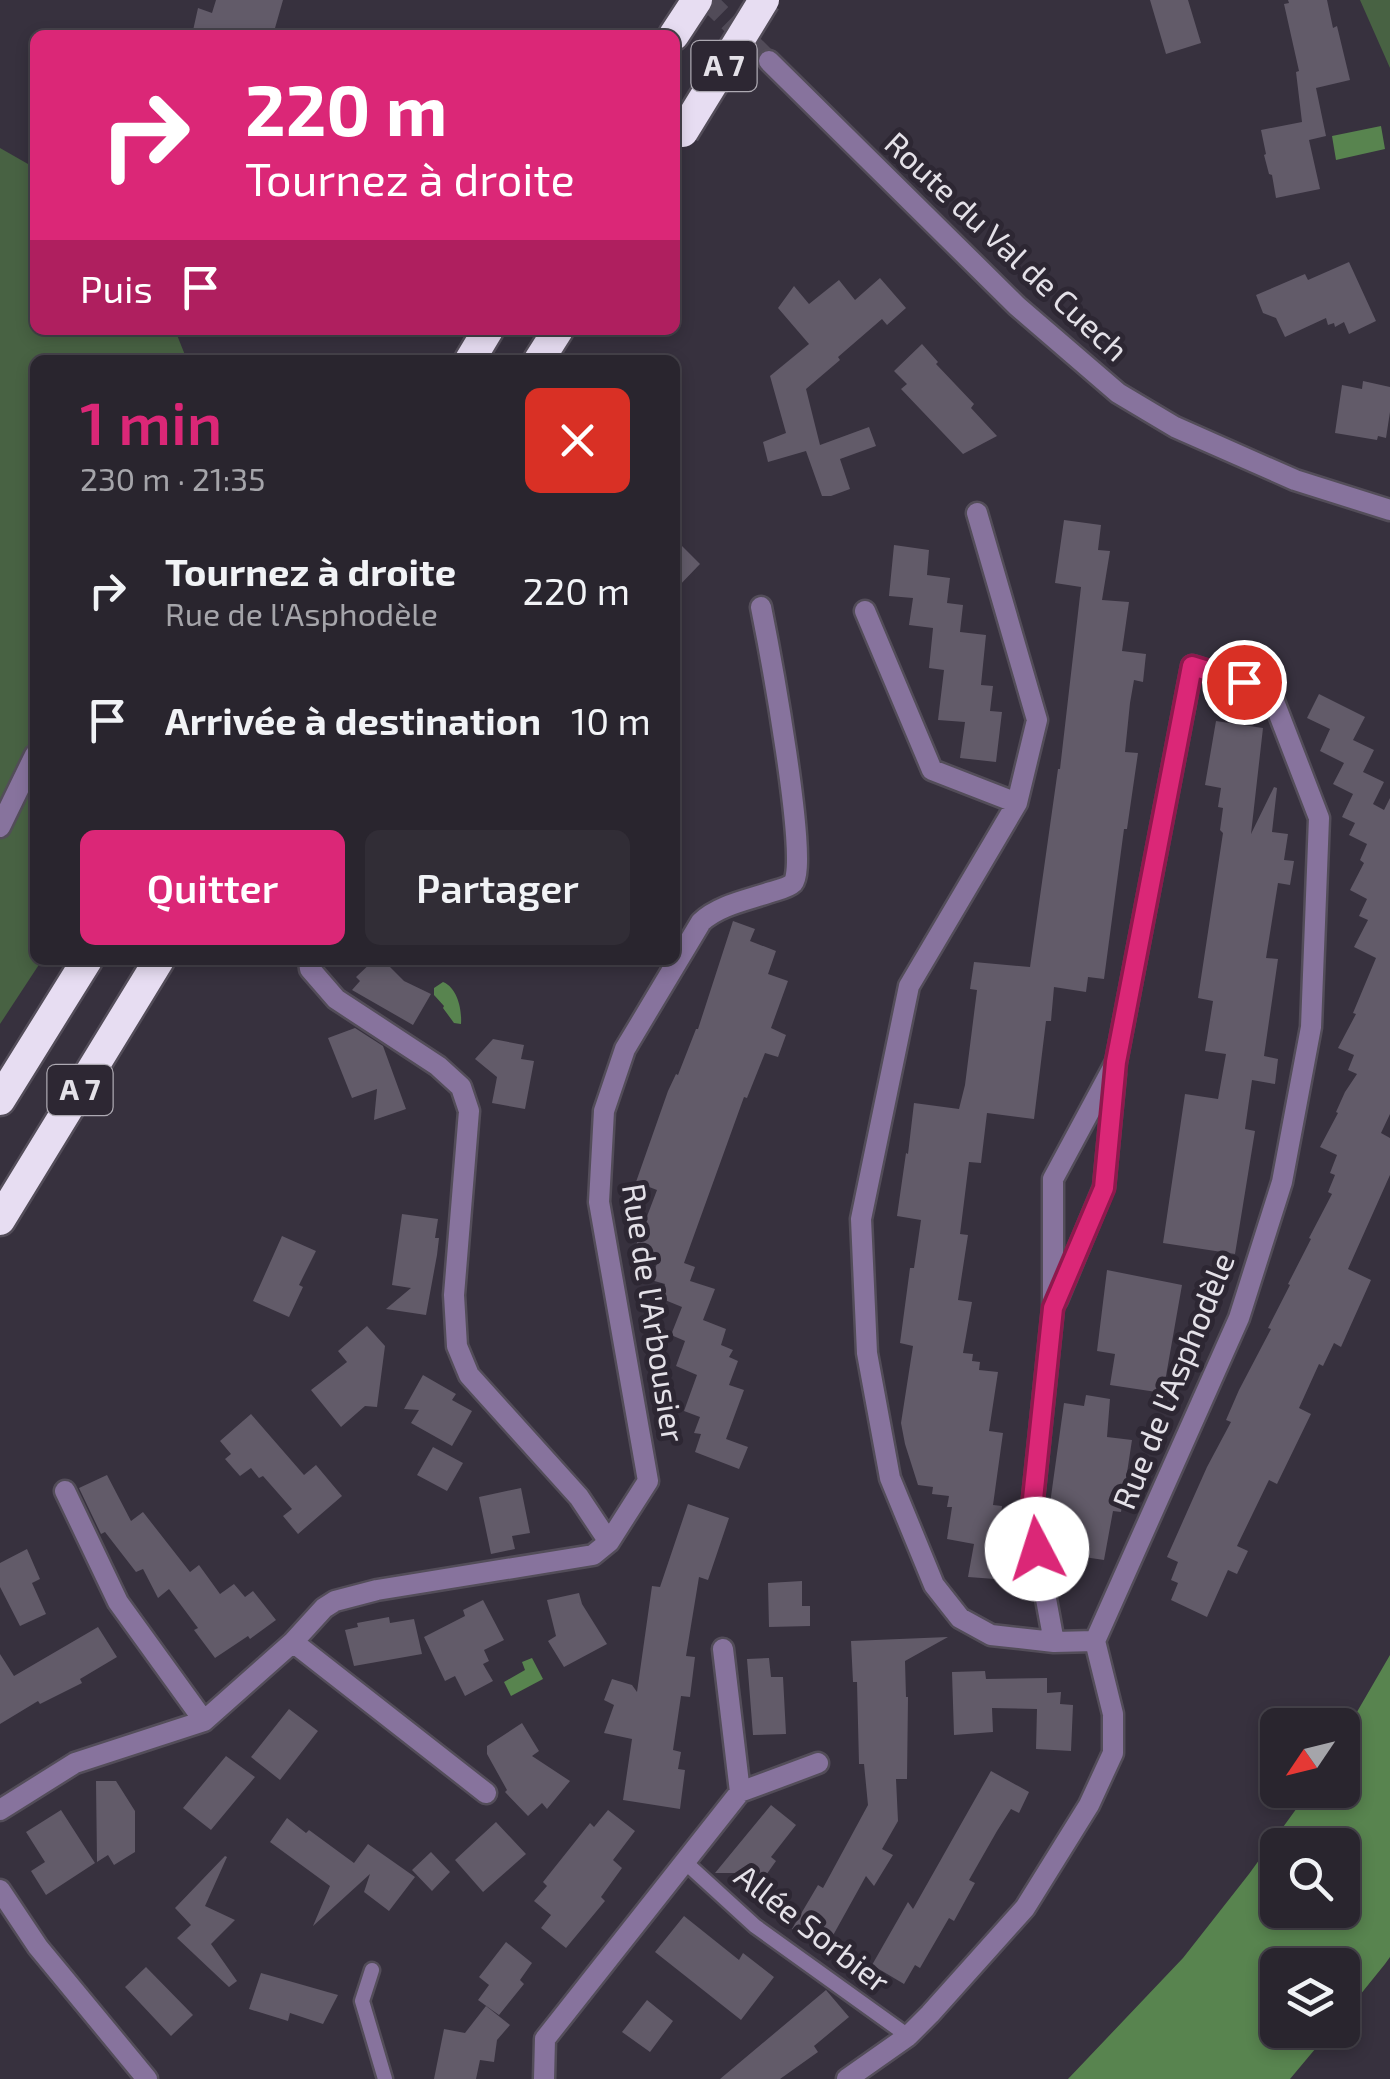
<!DOCTYPE html>
<html lang="fr">
<head>
<meta charset="utf-8">
<style>
  body { margin:0; font-family:"Exo 2",sans-serif; background:#312d36; color:#f1f3f6; height:100vh; display:flex; flex-direction:column; font-size:38px; white-space:nowrap }
  * { box-sizing:border-box; margin:0 }
  p { font-size:32px; color:#a5a5aa }
  .icon { flex:none; width:55px; height:55px; fill:none; stroke:currentColor; stroke-width:2; stroke-linecap:round; stroke-linejoin:round }
  .map { position:relative; flex:1; overflow:hidden }
  .panel { position:absolute; left:30px; top:355px; width:650px; height:610px; display:flex; flex-direction:column; background:#29252e; border-radius:15px; box-shadow:0 5px 15px #0003,0 0 0 2px #45424a }
  .panel>* { flex:none }
  .banner { position:absolute; left:30px; top:30px; width:650px; height:305px; border-radius:15px; box-shadow:0 5px 15px #0003,0 0 0 2px #45424a; background:#db2777; color:#fff; overflow:hidden }
  .needle { width:65px; rotate:235deg }
  .tools { position:absolute; left:1260px; top:1708px; display:grid; gap:20px }
  .tools a { display:grid; place-items:center; width:100px; height:100px; border-radius:15px; background:#29252e; box-shadow:0 5px 15px #0003,0 0 0 2px #45424a; font-size:50px }
  .pin { position:absolute; display:grid; place-items:center; width:85px; height:85px; color:#fff; margin:-42px; border:5px solid #fff; border-radius:50%; box-shadow:0 2px 10px #0007 }
  .me { position:absolute; width:110px; margin:-55px; rotate:355deg; stroke-linejoin:round; filter:drop-shadow(0 0 8px #0008) }
  .turn { display:flex; align-items:center; gap:35px; height:210px; padding:0 50px; font-size:45px }
  .turn .icon { width:130px; height:130px; stroke-width:2.5 }
  .turn b { display:block; font-size:70px; line-height:85px }
  .then { display:flex; align-items:center; height:95px; padding:0 50px; background:#0003; gap:20px; font-size:38px }
  .round { display:grid; place-items:center; flex:none; width:105px; height:105px; border-radius:15px; background:#312d36 }
  .headline { display:flex; align-items:center; justify-content:space-between; height:170px; padding:0 50px }
  h1 { font-size:60px; font-weight:600; line-height:75px; color:#db2777 }
  .button { display:flex; gap:20px; margin-top:auto; padding:20px 50px }
  .button a { flex:1; height:115px; border-radius:15px; background:#db2777; color:#fff; font-size:40px; font-weight:600; line-height:115px; text-align:center }
  .button a+a { background:#312d36; color:#f1f3f6 }
  ul { padding:0; list-style:none }
  li { display:flex; align-items:center; gap:30px; height:130px; padding:0 50px }
  li div { flex:1 }
  li b { display:block; font-size:38px }
  li em { font-style:normal }
  .map>svg:first-child { display:block }
  .green { fill:#486243 }
  .water { fill:#58844f; fill-rule:evenodd }
  .building { fill:#625b69 }
  .lines { fill:none; stroke-linecap:round; stroke-linejoin:round }
  .tertiary-tunnel { stroke:#514b58; stroke-width:20; stroke-dasharray:20 10; stroke-linecap:butt }
  .service-casing { stroke:#534d59; stroke-width:19 }
  .minor-casing { stroke:#534d59; stroke-width:25 }
  .tertiary-casing { stroke:#534d59; stroke-width:25 }
  .motorway-casing { stroke:#534d59; stroke-width:35 }
  .service { stroke:#87739d; stroke-width:14 }
  .minor { stroke:#87739d; stroke-width:20 }
  .tertiary { stroke:#87739d; stroke-width:20 }
  .motorway { stroke:#e7ddf2; stroke-width:30 }
  .motorway-bridge-casing { stroke:#534d59; stroke-width:35; stroke-linecap:butt }
  .motorway-bridge { stroke:#e7ddf2; stroke-width:30 }
  .route-casing { stroke:#8e194d; stroke-width:25 }
  .route { stroke:#db2777; stroke-width:18 }
  .labels { text-anchor:middle; stroke-width:10; stroke-linejoin:round; paint-order:stroke }
  .shield { fill:#2d2733; stroke:#ada9b2; stroke-width:2.5 }
  .shield-label { font-size:30px; font-weight:bold; fill:#e4e1e8 }
  .street-label { font-size:32px; fill:#e4e1e8; stroke:#2d2733 }
</style>
</head>
<body>
<div class="map">
<svg width="1390" height="2079" viewBox="0 0 1390 2079">
  <rect width="100%" height="100%" fill="#37313e"/>
  <path class="green" d="M1360 0H1390V68Z
    M0 148 35 168V330H175L187 360H35V960H42L0 1024Z"/>
  <path class="water" d="M1381 126 1385 149 1336 160 1332 136Z
    M443 982C458 988 462 1011 461 1024L454 1023 443 1008 444 1006 434 995V988Z
    M1390 1655V1957L1385 1964 1343 2016 1342 1965H1278V2030H1331L1290 2079H1068L1183 1958 1249 1874 1310 1790H1342L1343 1736ZM1342 1845V1910H1278V1845Z
    M532 1658 543 1679 511 1696 504 1682 525 1670 522 1662Z"/>
  <path class="building" d="M216 0H283L273 35H192L198 8 212 13Z
    M1150 0H1188L1201 43 1166 54Z
    M1288 0H1327L1333 28 1337 26 1350 80 1316 88 1326 136 1309 140 1320 189 1276 198 1272 175 1269 174 1264 155 1266 154 1261 130 1302 122 1296 72 1299 71 1284 4 1289 3Z
    M1349 262 1376 321 1349 334 1344 322 1335 327 1334 323 1328 325 1326 318 1285 337 1276 318 1263 313 1256 295 1305 274 1308 280Z
    M880 278 906 308 887 325 882 319 838 357 840 360 806 389 820 445 869 427 876 446 840 459 850 489 831 496H822L806 451 768 462 763 442 786 433 770 376 809 344 778 308 794 286 809 304 839 280 855 300Z
    M922 344 938 362 936 364 974 404 971 408 997 436 963 454 901 389 907 384 894 371Z
    M1363 381 1390 387V412L1386 438 1378 436 1377 440 1335 433 1342 385 1362 389Z
    M1064 520 1101 525 1098 550 1110 551 1102 600 1129 602 1122 651 1146 654 1143 682 1134 680 1130 703 1125 752 1138 753 1127 829H1124L1104 979 1088 977 1086 992 1054 987 1051 1021H1046L1034 1119 987 1113 981 1163 969 1162 960 1234 968 1235 958 1300 972 1302 963 1353 973 1354 972 1361 980 1362 979 1370 998 1372 989 1431 1003 1433 993 1505 1002 1506 1000 1526 1011 1531 1008 1556 1011 1557 1009 1580 968 1577 974 1544 947 1539 952 1507H947L949 1496 932 1494 933 1487 918 1485 905 1444 901 1423 913 1346 900 1343 910 1268H914L921 1220 897 1216 906 1153 908 1154 914 1103 959 1109 965 1085 977 990 970 989 974 962 1030 967 1058 769H1060L1081 587 1055 583Z
    M675 539 700 564 675 590Z
    M894 545 929 550 927 575 950 578 947 603 963 605 960 632 986 635 981 685 993 686 990 711 1002 712 996 762 960 758 965 722 938 720 944 670 929 668 933 628 909 625 913 598 889 596Z
    M1319 694 1365 717 1353 740 1374 750 1363 772 1384 782 1373 804 1384 810 1390 798V1114L1381 1133 1390 1138V1175L1348 1269 1371 1280 1341 1347 1334 1343 1323 1366 1319 1364 1299 1408 1311 1414 1277 1484 1269 1480 1237 1546 1248 1551 1237 1574 1228 1570 1207 1617 1171 1600 1178 1583 1171 1580 1178 1562 1167 1557 1207 1467 1231 1422 1226 1420 1239 1390 1271 1329 1268 1328 1290 1285 1288 1284 1311 1239 1309 1238 1332 1194 1328 1192 1335 1175 1330 1173 1337 1155 1320 1147 1338 1113 1336 1112 1345 1092 1357 1074 1348 1070 1354 1055 1338 1048 1356 1014 1353 1013 1376 958 1354 947 1368 920 1359 916 1367 899 1350 890 1364 863 1360 860 1367 844 1349 835 1355 823 1342 817 1353 794 1333 784 1344 763 1320 751 1330 729 1307 718Z
    M1216 721 1263 728 1251 834 1274 787 1277 788 1272 832 1288 834 1284 860 1294 861 1290 885 1278 883 1266 958 1278 959 1264 1056 1278 1059 1275 1084 1252 1080 1245 1129 1255 1131 1235 1254 1163 1243 1185 1094 1218 1099 1226 1054 1205 1051 1213 1001 1198 998 1223 833 1220 830 1223 808 1218 807 1221 788 1205 785Z
    M733 921 755 929 750 941 776 951 768 974 788 981 771 1028 786 1035 778 1057 765 1053 747 1098 744 1097 684 1263 695 1267 690 1281 715 1289 703 1320 726 1329 721 1345 733 1350 729 1357 738 1361 729 1385 744 1390 726 1439 748 1447 739 1469 695 1452 701 1434 694 1433 700 1417 684 1411 697 1375 676 1366 685 1341 671 1335 682 1307 660 1298 665 1284 651 1280 659 1258 635 1248 657 1190 636 1182 668 1091 676 1074 678 1075 696 1029H698Z
    M374 960H383L404 981 431 994 413 1025 352 990 360 981 356 977Z
    M355 1028 383 1046 406 1109 374 1120 377 1089 352 1098 328 1038Z
    M493 1039 524 1045 521 1059 534 1061 525 1109 492 1103 497 1077 475 1059Z
    M402 1214 438 1219 435 1238H439L437 1255 426 1315 386 1309 411 1288 392 1285Z
    M282 1236 316 1251 299 1285 303 1287 289 1317 253 1301Z
    M1107 1270 1182 1285 1163 1393 1110 1385 1115 1354 1097 1351Z
    M367 1326 385 1346 377 1407 365 1406 341 1427 311 1390 347 1362 338 1351Z
    M423 1375 456 1394 452 1400 472 1411 452 1446 411 1423 419 1410 404 1409Z
    M1086 1395 1110 1399 1107 1437 1132 1440 1121 1512 1113 1511 1104 1560 1064 1554 1066 1539 1055 1536 1059 1520 1048 1518 1064 1403 1084 1406Z
    M251 1414 304 1475 316 1465 342 1496 298 1534 283 1516 292 1509 263 1476 259 1478 251 1468 240 1476 225 1459 231 1454 220 1441Z
    M433 1447 463 1463 447 1491 417 1475Z
    M107 1475 131 1521 143 1512 190 1572 199 1565 220 1594 234 1584 245 1597 253 1591 276 1620 250 1639 248 1636 215 1658 194 1630 198 1628 169 1589 158 1598 143 1569 136 1572 105 1532 101 1534 79 1488Z
    M521 1488 530 1533 512 1536 515 1549 491 1554 479 1497Z
    M688 1504 729 1518 708 1580 699 1577 686 1656 695 1657 690 1697 681 1696 673 1750 681 1752 678 1769 685 1770 680 1809 623 1800 632 1739 604 1733 614 1705 604 1700 612 1679 632 1685 637 1692 652 1586 660 1587Z
    M27 1549 40 1579 32 1583 46 1614 20 1626 0 1587V1563Z
    M802 1581V1606H810V1626L769 1627 768 1583Z
    M579 1593 582 1604 607 1644 564 1667 548 1641 556 1636 547 1600Z
    M483 1600 504 1640 484 1650 489 1661 483 1664 493 1681 465 1696 455 1676 445 1681 424 1637 465 1616 463 1610Z
    M389 1617 390 1623 414 1619 422 1654 354 1666 345 1630 358 1627 357 1623Z
    M98 1627 117 1657 80 1679 82 1683 40 1704 38 1701 0 1724V1654L14 1676Z
    M948 1637 905 1661 906 1697H908L907 1779H896L898 1821 882 1849 893 1855 874 1886 866 1876 826 1948 792 1929 818 1885 823 1888 868 1805 864 1764H859L857 1682H853L851 1641Z
    M769 1658 771 1677H783L786 1734 753 1735 747 1659Z
    M985 1671 986 1679 1047 1678V1693L1061 1692 1060 1704 1073 1705 1071 1751 1036 1749 1037 1709 992 1708 993 1732 954 1735 952 1672Z
    M289 1709 318 1731 280 1780 251 1757Z
    M522 1723 539 1751 532 1756 570 1781 547 1809 542 1803 528 1816 505 1792 507 1790 487 1754V1746Z
    M226 1756 255 1777 211 1830 183 1808Z
    M991 1771 1029 1792 1019 1813 1011 1809 997 1831 969 1880 975 1883 954 1921 949 1918 920 1968 915 1965 904 1984 872 1965 908 1902 913 1909Z
    M96 1781H116L135 1811V1852L114 1865 108 1855 97 1862Z
    M771 1805 796 1825 771 1857 776 1861 759 1885 744 1873H715Z
    M61 1810 95 1863 46 1895 31 1871 45 1862 26 1832Z
    M608 1810 635 1831 613 1860 622 1868 601 1897 605 1901 566 1948 541 1928 551 1915 534 1901 547 1886 543 1882 590 1823 594 1827Z
    M287 1818 306 1833 309 1830 354 1863 368 1844 415 1877 389 1911 364 1892 370 1874 313 1926 330 1886 270 1842Z
    M496 1822 526 1854 483 1892 455 1860Z
    M431 1852 450 1872 432 1891 412 1870Z
    M225 1856 227 1857 205 1906 235 1920 211 1944 237 1981 229 1987 177 1938 191 1925 175 1908Z
    M684 1916 739 1960 743 1953 774 1977 741 2020 655 1952Z
    M506 1942 532 1963 520 1980 524 1984 499 2015 478 2000 489 1985 479 1977Z
    M146 1967 193 2015 171 2036 125 1987Z
    M261 1973 338 1995 323 2024 290 2013 288 2021 249 2009Z
    M826 1990 849 2017 814 2046 818 2052 780 2079H720Z
    M647 2000 673 2021 650 2052 622 2032Z
    M486 2006 510 2025 497 2040 494 2062 480 2060 476 2079H434L444 2029 465 2033Z"/>
  <g class="lines">
    <path class="tertiary-tunnel" d="M707 0 769 61"/>
    <defs>
      <path id="service" d="M685 1862 755 1926 908 2036
        M372 1970 362 2001 385 2079"/>
      <path id="minor" d="M977 513 1037 720 1017 803 909 986 861 1219 867 1353 890 1478 934 1585 960 1618 991 1635 1054 1642 1095 1641
        M865 611 932 770 1017 803
        M0 827 35 755
        M309 960 310 969 336 999 438 1066 461 1087 469 1111 454 1295 457 1346 469 1375 579 1497 609 1542
        M1057 1300 1104 1187 1115 1074
        M65 1491 118 1602 204 1721
        M293 1642 486 1793
        M1054 1642 1031 1518 1053 1308V1179L1116 1062 1192 666 1270 691 1319 818 1311 1027 1282 1182 1239 1318 1095 1641
        M740 1792 818 1763
        M0 1810 75 1763 204 1721 293 1642 324 1608 335 1601 377 1590 593 1555 609 1542 648 1481 599 1202 604 1111 625 1049 701 922C719 905 748 900 771 892 777 890 788 888 793 883 810 864 768 642 761 607
        M0 1890 38 1947 147 2079
        M544 2079 545 2039 740 1792 723 1649
        M847 2079 908 2036 930 2014 1025 1908 1089 1805 1113 1753V1714L1095 1641"/>
      <path id="tertiary" d="M769 61 1017 306 1118 393 1175 427 1295 480 1390 510"/>
      <path id="motorway" d="M674 35 697 0
        M470 360 488 330
        M539 360 558 330
        M0 1100 87 960
        M0 1220 159 960"/>
    </defs>
    <use href="#service" class="service-casing"/>
    <use href="#minor" class="minor-casing"/>
    <use href="#tertiary" class="tertiary-casing"/>
    <use href="#motorway" class="motorway-casing"/>
    <use href="#service" class="service"/>
    <use href="#minor" class="minor"/>
    <use href="#tertiary" class="tertiary"/>
    <use href="#motorway" class="motorway"/>
    <defs>
      <path id="motorway-bridge" d="M683 132 764 0"/>
    </defs>
    <use href="#motorway-bridge" class="motorway-bridge-casing"/>
    <use href="#motorway-bridge" class="motorway-bridge"/>
  </g>
  <g class="lines">
    <defs>
      <path id="route" d="M1037 1549 1031 1518 1053 1308 1104 1188 1116 1062 1192 666 1244 682"/>
    </defs>
    <use href="#route" class="route-casing"/>
    <use href="#route" class="route"/>
  </g>
  <g class="labels">
    <g class="shield">
      <rect x="691.5" y="41" width="65" height="50" rx="8"/>
      <rect x="47.5" y="1065" width="65" height="50" rx="8"/>
    </g>
    <g class="shield-label">
      <text x="724" y="76">A 7</text>
      <text x="80" y="1100">A 7</text>
    </g>
    <g class="street-label">
      <text transform="translate(1006 247) rotate(43)" y="11">Route du Val de Cuech</text>
      <text transform="translate(653 1313) rotate(81)" y="11">Rue de l'Arbousier</text>
      <text transform="translate(1174 1381) rotate(-68)" y="11">Rue de l'Asphodèle</text>
      <text transform="translate(812 1929) rotate(38)" y="11">Allée Sorbier</text>
    </g>
  </g>
</svg>
<div class="tools">
<a><svg class="needle" viewBox="-14 -14 28 28"><path d="M0-13l5 13h-10z" fill="#e53935"/><path d="M0 13l5-13h-10z" fill="#a5a5aa"/></svg></a>
<a><svg class="icon" aria-label="search" viewBox="0 0 24 24"><circle cx="10" cy="10" r="6"/><path d="M15 15l6 6"/></svg></a>
<a><svg class="icon" aria-label="layers" viewBox="0 0 24 24"><path d="M12 4l9 5-9 5-9-5zM3 14l9 5 9-5"/></svg></a>
</div>
<div class="pin" style="left:1244px;top:682px;background:#d93025"><svg class="icon" aria-label="arrive" viewBox="0 0 24 24"><path d="M6 21V4h12l-3 4 3 4H6"/></svg></div>
<svg class="me" style="left:1037px;top:1549px" viewBox="-20 -20 40 40"><circle r="19" fill="#fff"/><path d="M0-13L10 11 0 6-10 11z" fill="#db2777"/></svg>
<div class="banner">
<div class="turn"><svg class="icon" aria-label="right" viewBox="0 0 24 24"><path d="M7 20v-9h11M14 6l5 5-5 5"/></svg><div><b>220 m</b>Tournez à droite</div></div>
<div class="then">Puis<svg class="icon" aria-label="arrive" viewBox="0 0 24 24"><path d="M6 21V4h12l-3 4 3 4H6"/></svg></div>
</div>
<section class="panel">
<div class="headline"><div><h1>1 min</h1><p>230 m · 21:35</p></div><a class="round" style="background:#d93025;color:#fff"><svg class="icon" aria-label="close" viewBox="0 0 24 24"><path d="M6 6l12 12M18 6L6 18"/></svg></a></div>
<ul>
<li><svg class="icon" aria-label="right" viewBox="0 0 24 24"><path d="M7 20v-9h11M14 6l5 5-5 5"/></svg><div><b>Tournez à droite</b><p>Rue de l'Asphodèle</p></div><em>220 m</em></li>
<li><svg class="icon" aria-label="arrive" viewBox="0 0 24 24"><path d="M6 21V4h12l-3 4 3 4H6"/></svg><div><b>Arrivée à destination</b></div><em>10 m</em></li>
</ul>
<div class="button"><a>Quitter</a><a>Partager</a></div>
</section>
</div>
</body>
</html>
